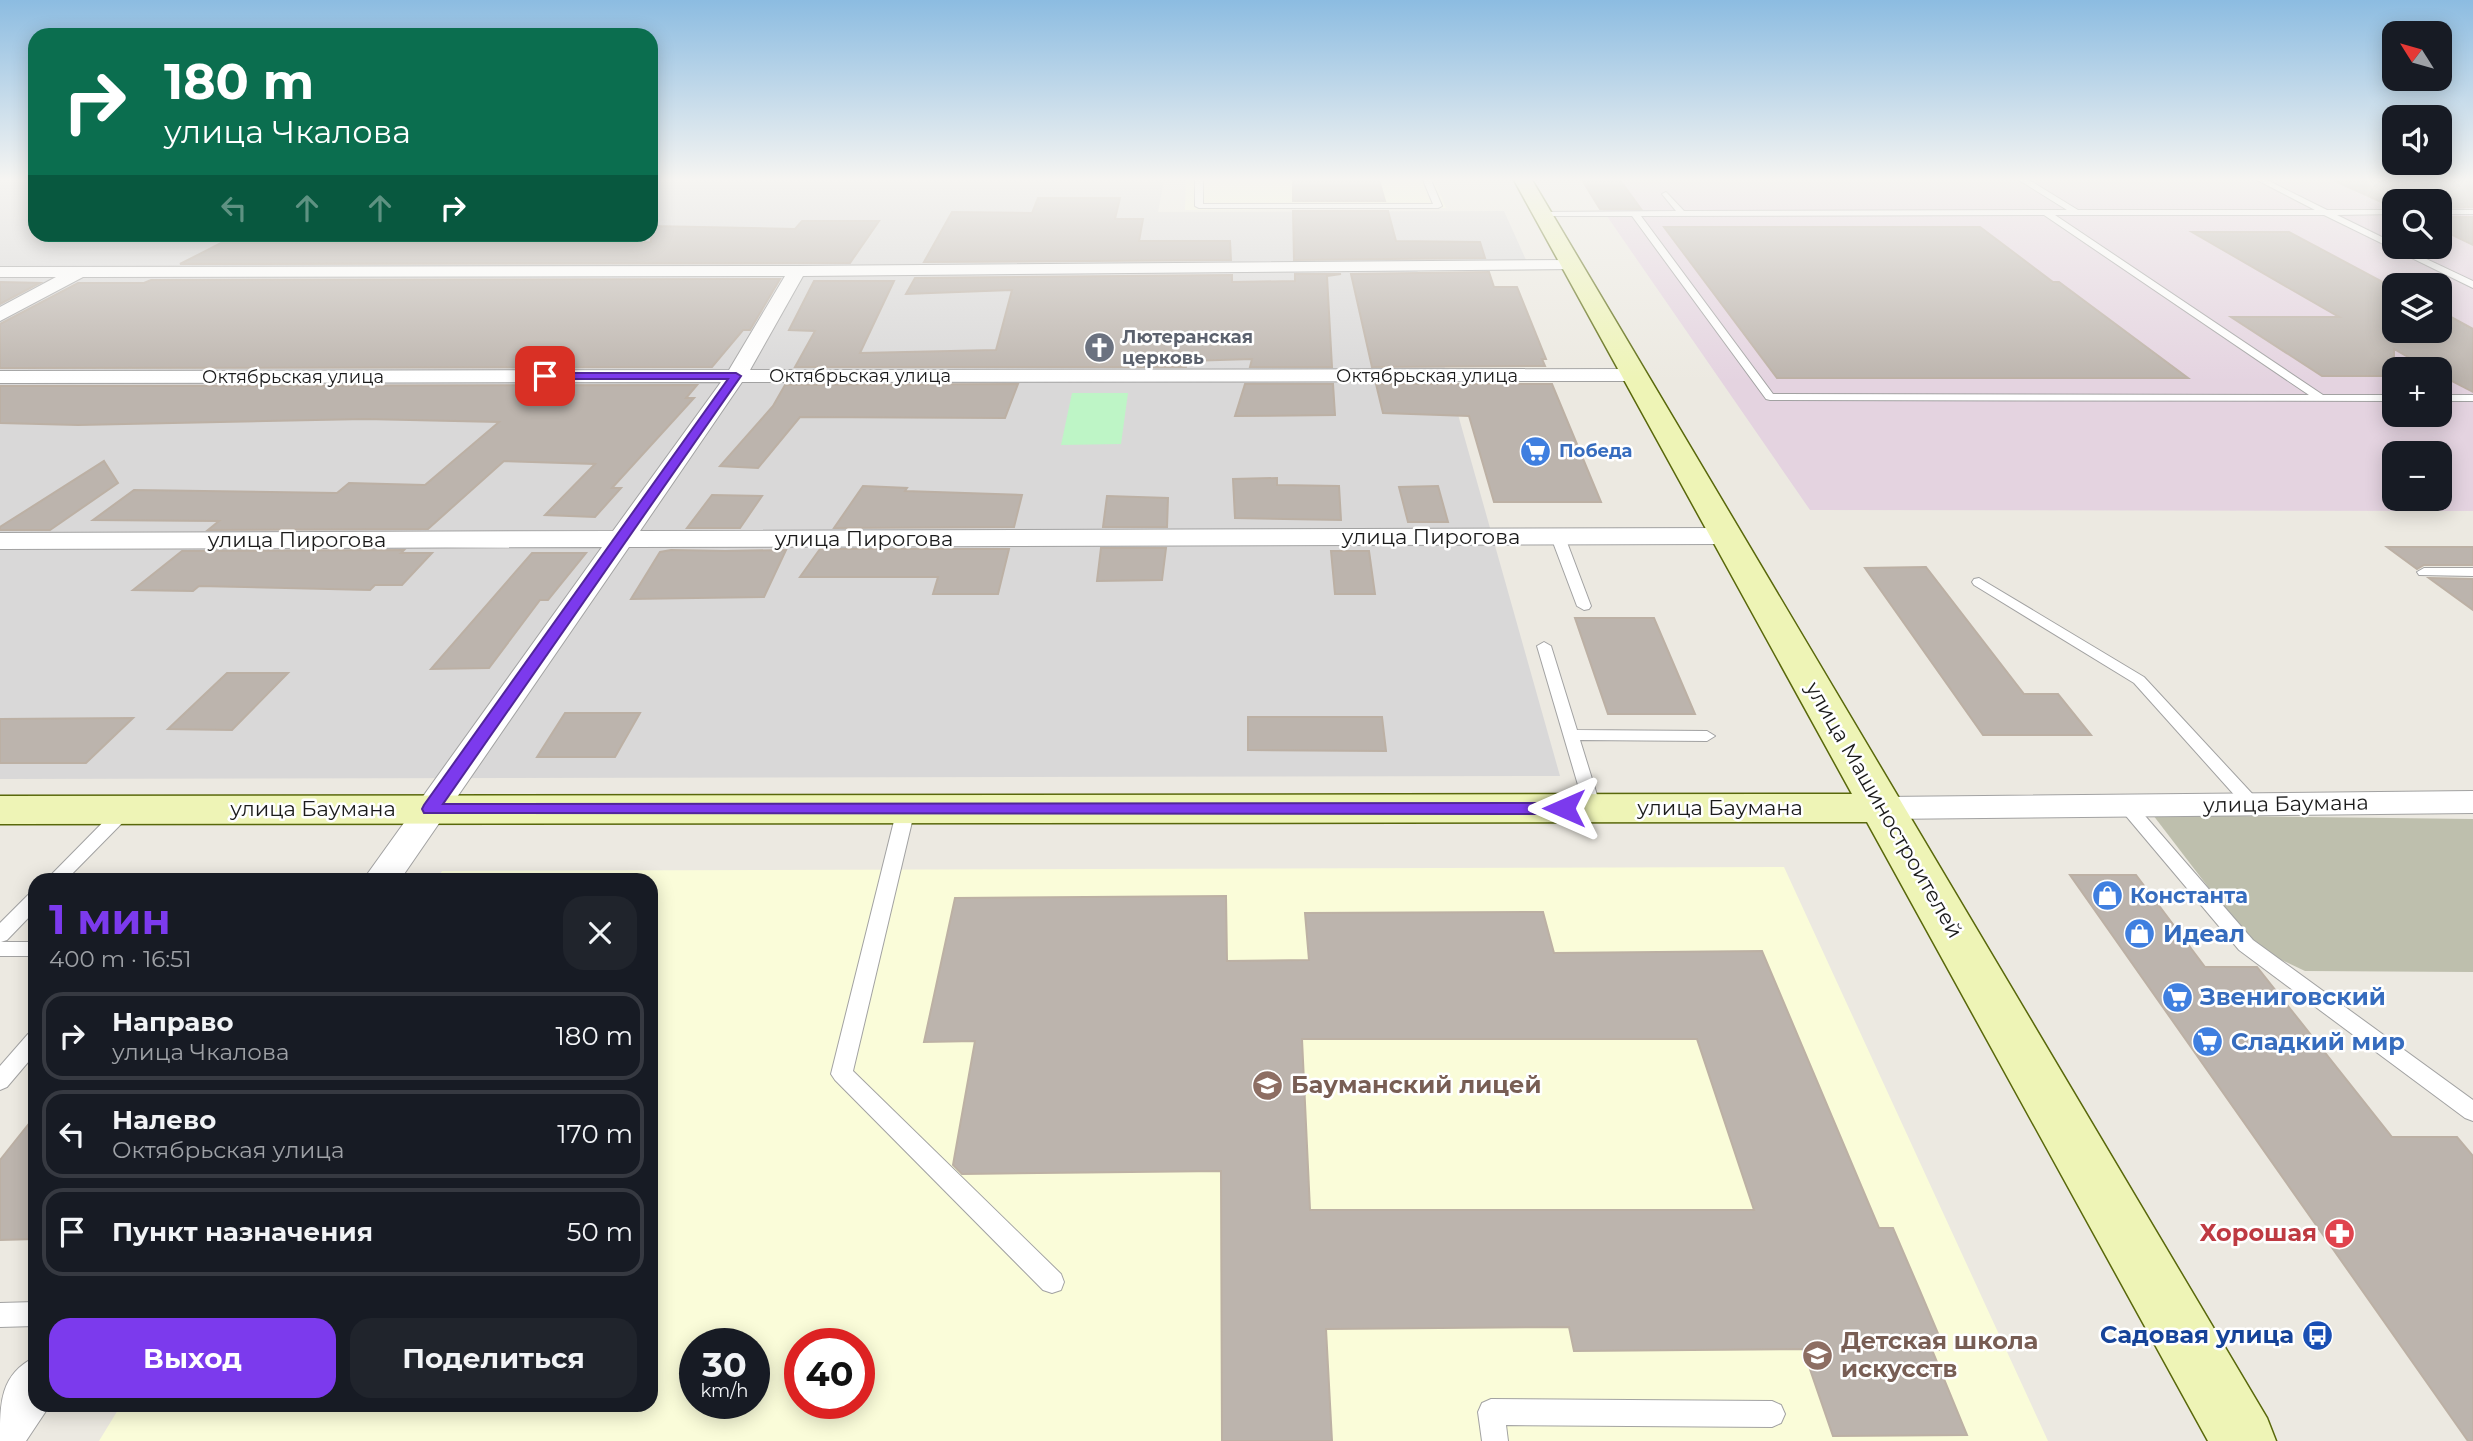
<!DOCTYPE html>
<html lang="ru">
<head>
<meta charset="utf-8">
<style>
  body { margin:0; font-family:Montserrat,sans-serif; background:#20242c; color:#f1f3f6; height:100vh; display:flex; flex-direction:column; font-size:26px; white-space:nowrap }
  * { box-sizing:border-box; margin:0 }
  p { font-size:23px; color:#9ea1a6 }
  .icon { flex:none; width:38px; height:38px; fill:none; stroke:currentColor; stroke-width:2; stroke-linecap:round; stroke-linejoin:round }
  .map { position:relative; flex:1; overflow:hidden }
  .sheet { position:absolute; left:28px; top:873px; width:630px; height:539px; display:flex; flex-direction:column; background:#171b24; border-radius:21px; box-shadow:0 4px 18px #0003 }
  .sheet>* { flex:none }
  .top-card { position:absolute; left:28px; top:28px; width:630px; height:214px; border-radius:21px; box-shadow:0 4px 18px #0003; background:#0b6e4f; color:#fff; overflow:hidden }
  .needle { width:46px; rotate:307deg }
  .buttons { position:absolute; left:2382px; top:21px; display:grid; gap:14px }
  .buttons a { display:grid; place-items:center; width:70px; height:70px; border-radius:14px; background:#171b24; box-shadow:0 4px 18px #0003; font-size:35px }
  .speed { position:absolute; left:679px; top:1328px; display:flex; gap:14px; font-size:35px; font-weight:700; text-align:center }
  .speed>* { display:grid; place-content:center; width:91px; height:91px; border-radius:50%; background:#171b24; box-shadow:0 4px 18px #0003; line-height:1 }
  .speed small { font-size:18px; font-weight:400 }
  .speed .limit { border:10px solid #d22; background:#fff; color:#111 }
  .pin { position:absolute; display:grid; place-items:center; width:60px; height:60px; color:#fff; margin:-30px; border-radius:14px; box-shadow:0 4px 10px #0006 }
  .me { position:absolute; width:77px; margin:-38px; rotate:270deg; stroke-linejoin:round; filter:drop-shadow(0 0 5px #0008) }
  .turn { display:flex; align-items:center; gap:24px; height:147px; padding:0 21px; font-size:32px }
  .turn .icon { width:91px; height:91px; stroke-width:2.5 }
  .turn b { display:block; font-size:49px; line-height:60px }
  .lanes { display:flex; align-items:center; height:66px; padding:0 21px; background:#0003; justify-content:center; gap:35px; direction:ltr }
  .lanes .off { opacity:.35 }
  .round { display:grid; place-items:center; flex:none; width:74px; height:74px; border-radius:21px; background:#20242c }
  .summary { display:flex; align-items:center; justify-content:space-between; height:119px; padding:0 21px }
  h1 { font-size:42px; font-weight:700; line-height:52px; color:#7c3aed }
  .button { display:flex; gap:14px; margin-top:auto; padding:14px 21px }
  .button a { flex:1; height:80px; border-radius:21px; background:#7c3aed; color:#fff; font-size:28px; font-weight:700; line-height:80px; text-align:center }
  .button a+a { background:#20242c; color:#f1f3f6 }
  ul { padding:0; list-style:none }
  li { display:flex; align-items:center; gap:21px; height:88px; margin:0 14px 10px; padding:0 7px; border:4px solid #363941; border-radius:21px }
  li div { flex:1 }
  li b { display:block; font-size:26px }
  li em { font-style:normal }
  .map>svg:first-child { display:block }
  .residential { fill:#d9d8d8 }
  .industrial { fill:#e4d3e0; fill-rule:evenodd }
  .education { fill:#fafcd9; fill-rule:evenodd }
  .construction { fill:#bebfad }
  .park { fill:#bef5c6 }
  .building { fill:#bcb4ad; stroke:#bcb0a4; stroke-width:2; fill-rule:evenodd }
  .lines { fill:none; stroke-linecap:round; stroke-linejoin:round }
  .lane-casing { stroke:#a2a2a2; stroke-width:2 }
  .street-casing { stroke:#a2a2a2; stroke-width:2 }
  .secondary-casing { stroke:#59680b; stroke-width:3 }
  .lane { fill:#fff; fill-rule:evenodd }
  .street { fill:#fff; fill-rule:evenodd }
  .secondary { fill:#eef4b6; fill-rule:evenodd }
  .route { fill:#7c3aed; stroke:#51269a; stroke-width:2 }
  .labels { text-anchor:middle; stroke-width:5; stroke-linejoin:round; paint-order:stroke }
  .far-worship-label { font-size:18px; font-weight:bold; fill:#5b616d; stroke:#fff; text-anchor:start }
  .far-street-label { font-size:18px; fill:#1b1b1b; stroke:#fff }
  .far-shop-label { font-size:18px; font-weight:bold; fill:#366cbe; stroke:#fff; text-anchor:start }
  .street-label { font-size:21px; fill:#1b1b1b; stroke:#fff }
  .shop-label { font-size:21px; font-weight:bold; fill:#366cbe; stroke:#fff; text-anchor:start }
  .near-shop-label { font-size:24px; font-weight:bold; fill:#366cbe; stroke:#fff; text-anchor:start }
  .near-education-label { font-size:24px; font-weight:bold; fill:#785e54; stroke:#fff; text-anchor:start }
  .near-health-label { font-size:24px; font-weight:bold; fill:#be3a42; stroke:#fff; text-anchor:end }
  .near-transit-label { font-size:24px; font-weight:bold; fill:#164399; stroke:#fff; text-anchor:end }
</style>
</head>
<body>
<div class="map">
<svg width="2473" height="1441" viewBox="0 0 2473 1441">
  <rect width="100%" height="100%" fill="#ece9e1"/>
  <path class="residential" d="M651 180H1164L1158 212 1504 211 1526 260 1415 262 1560 776 0 779V182H35V234H651Z"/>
  <path class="industrial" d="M1582 180H2473V511L1810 510ZM2394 201H2440V247H2394ZM2394 285H2440V331H2394ZM2394 369H2440V415H2394ZM2394 453H2440V499H2394Z"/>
  <path class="education" d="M1186 180H1434L1446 208 1185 210Z
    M1784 867 2048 1441H99L121 1405H651V880H436L442 871ZM695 1344H754V1404H695ZM800 1344H859V1404H800Z"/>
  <path class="construction" d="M2153 815 2473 819V972L2305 971 2254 947Z"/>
  <path class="park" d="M1072 393H1128L1121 444 1061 445Z"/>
  <path class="building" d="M1293 180H1379L1385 201H1293Z
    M1582 180H1620L1641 209H1600Z
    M2333 180H2473V207L2440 208V201H2394L2392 207Z
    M1038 198H1120L1115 219H1143L1139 241H1230L1231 260 924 262 952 212 1032 213Z
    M1293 211H1388L1396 241 1480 242 1485 258 1294 260Z
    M2440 217H2473V245L2440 229Z
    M802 221H879L850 263 180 264 221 243 651 242V226L795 229Z
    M1664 227H1980L2053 282H2059L2188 378H1777Z
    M2192 232H2289L2394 288V331H2440V311L2473 329V392L2440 375V369H2429L2394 349V376H2322L2231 317H2339Z
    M1489 272 1494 287H1517L1546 359H1542L1545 366 1372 367 1351 274Z
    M1295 274H1341L1327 276 1332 367H1250L1252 359 1187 361 1186 367H795L815 331 789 330 814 281H894L860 353 996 350 1012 290 906 294 915 278 1232 275V282L1295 281Z
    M780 279 750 330H743L712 367 0 368V324L78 283H144L151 280Z
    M0 282 40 283 0 304Z
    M1018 384 1005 418 800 417 758 468 720 466 773 406 785 385Z
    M1245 384H1333L1335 415 1235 416Z
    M1376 384H1552L1601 502H1494L1469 416 1383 413Z
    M697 385 686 398H694L612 488H621L595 517 545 515 595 464 504 461 428 529 208 530 219 521 93 520 134 490 337 493 349 483 425 485 499 422 365 419 78 425 0 423V386Z
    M104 461 118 483 50 530H0V527Z
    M1277 478V485L1339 486 1341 520 1235 518 1233 479Z
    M863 486 907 488 905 491 1022 495 1014 527 834 528Z
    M1438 486 1448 522H1408L1399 487Z
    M712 495 762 496 740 528H687Z
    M1107 496 1168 498 1167 527H1103Z
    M2387 547H2473V565H2424L2417 569Z
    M1101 548H1166L1162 580 1097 581Z
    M820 549H1009L998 594H933L938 577H800Z
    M404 550 401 553H432L402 585H375L370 590 199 586 193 591 133 590 182 551Z
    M671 550 725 551 786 550 764 597 631 599 660 552Z
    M1331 551H1369L1375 594H1335Z
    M532 553H586L548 600H540L489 668 431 669Z
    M1926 567 2024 694H2058L2091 735H1983L1865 568Z
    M2429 578 2473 579V610Z
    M1575 618H1654L1695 714H1608Z
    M227 673H288L232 730 168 729Z
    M565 713H640L615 757H537Z
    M1248 717H1382L1386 751 1248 750Z
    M133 718 86 763H0V719Z
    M2070 875H2136L2205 967H2257L2392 1137H2457L2473 1156V1441H2468Z
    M1226 896 1227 961 1309 960 1305 913 1543 912 1554 953 1762 951 1879 1228H1893L1920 1291 1945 1350H1932L1967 1435 1833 1436 1803 1349 1574 1351 1569 1327 1326 1329 1332 1441H1222L1221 1171 962 1174 953 1165 975 1041 924 1042 955 898ZM1302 1039H1697L1754 1210H1310Z
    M35 1116V1239L0 1240V1160Z"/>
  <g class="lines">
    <defs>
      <path id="lane" d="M1195 180H1203V204H1433L1423 180H1431L1442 206 1438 208H1199L1195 206Z
        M2019 180H2029L2078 210H2315L2257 180H2267L2327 210H2394V214L2337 215 2394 243V247H2401L2473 281V288L2324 215H2055L2323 395H2394V401L1770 400 1766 399 1632 216H1542L1538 214 1542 212 1676 211 1662 194 1666 192 1684 211 2067 210ZM2044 215 2309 395 1773 394 1641 216Z
        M2440 210H2473V214H2440Z
        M2440 395H2473V401H2440Z
        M1558 533 1565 537 1591 606 1589 609 1584 610 1577 606 1551 537Z
        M2424 568H2473V576L2419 575 2417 572Z
        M1979 578 2144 677 2258 800 2260 804 2258 808H2246L2134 683 1974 585 1972 582 1974 579Z
        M1544 642 1551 646 1577 730 1707 731 1715 736 1707 741 1580 740 1601 808 1598 812H1586L1537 646Z
        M2127 800 2133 802 2253 940 2473 1100V1121L2465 1118 2239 950 2121 810 2118 806 2121 802Z
        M906 803 915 809 853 1071 1061 1274 1064 1282 1061 1290 1052 1293 1043 1290 835 1080 831 1074 897 809Z
        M125 804 134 810 131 814 66 880H46L119 806Z
        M35 893V911L7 940 1 942H35V956H0V923L28 895Z
        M35 1032V1054L7 1087 0 1090V1066L28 1034Z
        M35 1302V1326L0 1327V1303Z
        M1491 1399 1772 1401 1781 1405 1785 1414 1781 1423 1772 1427 1506 1425 1508 1441H1482L1478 1412 1482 1403Z"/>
      <path id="street" d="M1572 260 1578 261 1581 265 1578 269 803 276 750 370 1635 369 1642 371 1646 375 1642 379 1635 381 742 382 640 531 1727 528 1736 530 1740 536 1736 542 1727 544 629 547 400 880H363L602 547 0 549V533L613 531 721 382 0 383V371L729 370 785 276 83 277 0 321V307L56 277H0V267L797 266Z
        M2473 791V813L1883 819 1871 816 1866 808 1871 800 1883 797Z
        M35 1357V1405H50L26 1441H0C0 1402 0 1375 35 1357Z"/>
      <path id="secondary" d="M1514 180H1532L2267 1418 2276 1441H2208L1867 822 0 824V796L1852 794Z"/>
    </defs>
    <use href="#lane" class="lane-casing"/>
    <use href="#street" class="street-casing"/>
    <use href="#secondary" class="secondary-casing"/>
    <use href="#lane" class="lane"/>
    <use href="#street" class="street"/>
    <use href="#secondary" class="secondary"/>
  </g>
  <linearGradient id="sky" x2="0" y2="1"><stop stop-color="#8cbce1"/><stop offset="0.47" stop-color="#f6f5f2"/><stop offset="1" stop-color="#f6f5f2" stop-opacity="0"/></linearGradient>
  <rect width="2473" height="382" fill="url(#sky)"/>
  <path class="route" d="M545 373H736L741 376 443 804 1564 803 1573 808 1564 814 424 813 422 809 424 805 728 379H541V374Z"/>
  <defs>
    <symbol id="church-disc" viewBox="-11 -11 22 22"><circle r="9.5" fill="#6b7280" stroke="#fff"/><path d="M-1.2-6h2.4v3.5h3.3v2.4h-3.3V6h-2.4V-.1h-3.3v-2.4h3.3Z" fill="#fff"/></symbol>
    <symbol id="supermarket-disc" viewBox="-11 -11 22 22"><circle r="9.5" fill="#3f7fe0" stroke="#fff"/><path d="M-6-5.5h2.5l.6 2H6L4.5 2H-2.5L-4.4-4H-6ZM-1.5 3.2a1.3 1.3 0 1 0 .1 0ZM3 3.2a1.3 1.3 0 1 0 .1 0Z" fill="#fff"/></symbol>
    <symbol id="shop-disc" viewBox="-11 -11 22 22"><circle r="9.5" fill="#3f7fe0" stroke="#fff"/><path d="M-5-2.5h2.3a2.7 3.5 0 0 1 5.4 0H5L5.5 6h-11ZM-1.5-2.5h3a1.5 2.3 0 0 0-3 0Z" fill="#fff"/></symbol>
    <symbol id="school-disc" viewBox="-11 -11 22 22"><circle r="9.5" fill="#8d6e63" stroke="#fff"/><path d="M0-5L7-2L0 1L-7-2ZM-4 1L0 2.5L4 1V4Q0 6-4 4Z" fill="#fff"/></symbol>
    <symbol id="pharmacy-disc" viewBox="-11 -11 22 22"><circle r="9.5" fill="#e0444e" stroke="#fff"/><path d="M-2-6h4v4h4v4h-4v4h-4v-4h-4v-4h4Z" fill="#fff"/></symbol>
    <symbol id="bus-disc" viewBox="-11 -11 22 22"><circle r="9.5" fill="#1a4fb4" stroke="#fff"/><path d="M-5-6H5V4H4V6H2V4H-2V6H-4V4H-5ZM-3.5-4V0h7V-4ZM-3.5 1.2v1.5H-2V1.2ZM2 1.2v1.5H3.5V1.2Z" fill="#fff"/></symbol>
  </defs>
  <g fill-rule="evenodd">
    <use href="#church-disc" x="1082" y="330" width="35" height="35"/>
    <use href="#supermarket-disc" x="1518" y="434" width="35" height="35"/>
    <use href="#shop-disc" x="2090" y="878" width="35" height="35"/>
    <use href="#shop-disc" x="2122" y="916" width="35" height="35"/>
    <use href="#supermarket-disc" x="2160" y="980" width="35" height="35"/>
    <use href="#supermarket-disc" x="2190" y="1024" width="35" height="35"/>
    <use href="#school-disc" x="1250" y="1068" width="35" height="35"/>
    <use href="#pharmacy-disc" x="2322" y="1216" width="35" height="35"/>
    <use href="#bus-disc" x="2300" y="1318" width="35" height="35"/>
    <use href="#school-disc" x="1800" y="1338" width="35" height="35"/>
  </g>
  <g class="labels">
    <g class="far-worship-label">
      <text x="1122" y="343">Лютеранская<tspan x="1122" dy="21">церковь</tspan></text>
    </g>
    <g class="far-street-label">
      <text x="860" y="382">Октябрьская улица</text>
      <text x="1427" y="382">Октябрьская улица</text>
      <text x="293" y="383">Октябрьская улица</text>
    </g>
    <g class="far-shop-label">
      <text x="1559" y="457">Победа</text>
    </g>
    <g class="street-label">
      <text x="1431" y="544">улица Пирогова</text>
      <text x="864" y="546">улица Пирогова</text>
      <text x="297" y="547">улица Пирогова</text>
      <text transform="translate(2286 804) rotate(-1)" y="7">улица Баумана</text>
      <text x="1720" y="815">улица Баумана</text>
      <text x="313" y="816">улица Баумана</text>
      <text transform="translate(1884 810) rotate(60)" y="7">улица Машиностроителей</text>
    </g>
    <g class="shop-label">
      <text x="2130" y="903">Константа</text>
    </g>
    <g class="near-shop-label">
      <text x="2163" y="942">Идеал</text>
      <text x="2200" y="1005">Звениговский</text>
      <text x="2231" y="1050">Сладкий мир</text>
    </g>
    <g class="near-education-label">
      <text x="1291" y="1093">Бауманский лицей</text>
      <text x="1841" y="1349">Детская школа<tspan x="1841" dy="28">искусств</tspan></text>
    </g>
    <g class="near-health-label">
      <text x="2317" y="1241">Хорошая</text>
    </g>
    <g class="near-transit-label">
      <text x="2294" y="1343">Садовая улица</text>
    </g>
  </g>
</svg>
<div class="buttons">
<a><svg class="needle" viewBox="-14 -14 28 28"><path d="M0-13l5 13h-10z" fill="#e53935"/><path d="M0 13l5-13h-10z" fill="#9ea1a6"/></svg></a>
<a><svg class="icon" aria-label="sound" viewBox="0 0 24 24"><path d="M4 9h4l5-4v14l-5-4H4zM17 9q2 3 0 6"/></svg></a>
<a><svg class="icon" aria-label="search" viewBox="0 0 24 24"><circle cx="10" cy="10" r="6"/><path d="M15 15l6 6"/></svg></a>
<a><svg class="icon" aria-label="layers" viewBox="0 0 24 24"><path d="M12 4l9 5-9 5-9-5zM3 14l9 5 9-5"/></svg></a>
<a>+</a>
<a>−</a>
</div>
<div class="speed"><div>30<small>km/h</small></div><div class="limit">40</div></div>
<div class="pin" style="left:545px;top:376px;background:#d93025"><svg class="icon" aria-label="arrive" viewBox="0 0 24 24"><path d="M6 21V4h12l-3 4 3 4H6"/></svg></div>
<svg class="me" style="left:1564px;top:808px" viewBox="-20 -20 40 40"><path d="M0-17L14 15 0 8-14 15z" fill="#7c3aed" stroke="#fff" stroke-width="4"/></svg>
<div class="top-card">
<div class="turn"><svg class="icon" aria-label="right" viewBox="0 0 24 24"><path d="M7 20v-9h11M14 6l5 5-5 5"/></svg><div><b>180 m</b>улица Чкалова</div></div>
<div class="lanes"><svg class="icon off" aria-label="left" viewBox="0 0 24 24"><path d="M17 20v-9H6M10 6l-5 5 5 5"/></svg><svg class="icon off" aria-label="ahead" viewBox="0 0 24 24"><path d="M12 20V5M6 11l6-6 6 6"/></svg><svg class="icon off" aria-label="ahead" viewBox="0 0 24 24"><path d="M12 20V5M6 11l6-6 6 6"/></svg><svg class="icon" aria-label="right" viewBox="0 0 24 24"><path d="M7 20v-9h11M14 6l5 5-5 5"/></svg></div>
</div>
<section class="sheet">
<div class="summary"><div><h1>1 мин</h1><p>400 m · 16:51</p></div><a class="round"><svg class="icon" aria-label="close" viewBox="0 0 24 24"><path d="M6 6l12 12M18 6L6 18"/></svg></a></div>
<ul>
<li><svg class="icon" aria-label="right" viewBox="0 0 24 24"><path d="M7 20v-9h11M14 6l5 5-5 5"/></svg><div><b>Направо</b><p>улица Чкалова</p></div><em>180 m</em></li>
<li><svg class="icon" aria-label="left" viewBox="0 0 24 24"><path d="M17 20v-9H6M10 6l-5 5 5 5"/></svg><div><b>Налево</b><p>Октябрьская улица</p></div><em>170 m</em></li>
<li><svg class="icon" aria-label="arrive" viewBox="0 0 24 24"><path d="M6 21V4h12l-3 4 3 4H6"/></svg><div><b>Пункт назначения</b></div><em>50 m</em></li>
</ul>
<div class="button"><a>Выход</a><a>Поделиться</a></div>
</section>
</div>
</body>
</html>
